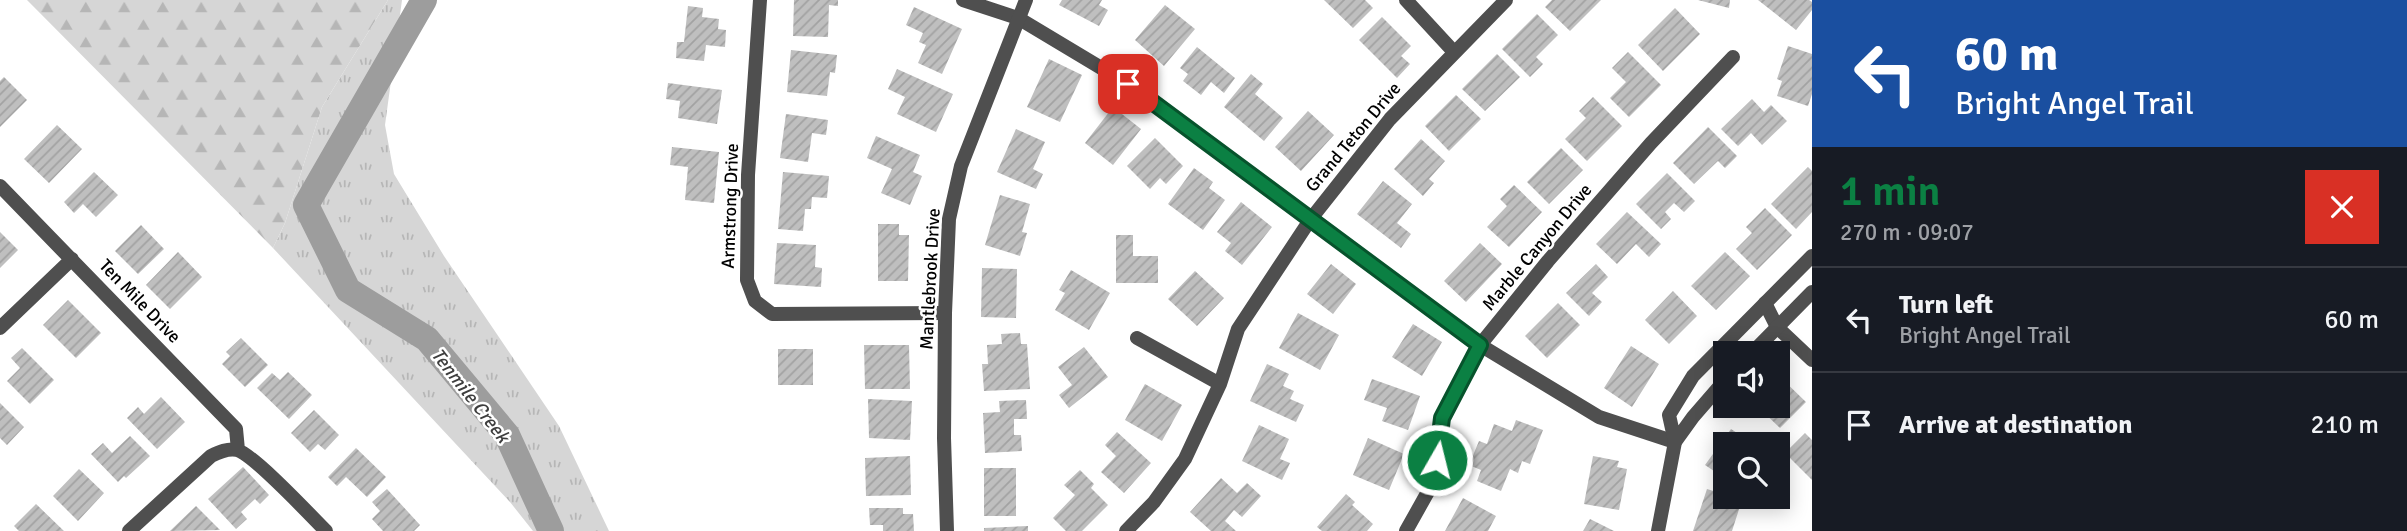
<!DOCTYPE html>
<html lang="en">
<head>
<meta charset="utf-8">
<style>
  body { margin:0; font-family:Signika,sans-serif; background:#242831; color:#f1f3f6; height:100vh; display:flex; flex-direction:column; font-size:26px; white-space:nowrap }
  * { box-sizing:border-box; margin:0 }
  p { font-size:23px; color:#9ea1a6 }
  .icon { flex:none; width:38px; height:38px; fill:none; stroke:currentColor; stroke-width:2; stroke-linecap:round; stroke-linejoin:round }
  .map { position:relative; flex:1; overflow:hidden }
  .sheet { display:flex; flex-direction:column; background:#171b24; width:595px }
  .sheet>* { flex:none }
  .top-card { background:#1a4fa0; color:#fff; overflow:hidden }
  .tools { position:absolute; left:1713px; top:341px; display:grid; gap:14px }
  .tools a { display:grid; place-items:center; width:77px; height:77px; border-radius:0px; background:#171b24; box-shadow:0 4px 18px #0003; font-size:35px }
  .pin { position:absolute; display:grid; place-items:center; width:60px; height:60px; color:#fff; margin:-30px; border-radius:14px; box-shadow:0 4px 10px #0006 }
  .me { position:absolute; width:77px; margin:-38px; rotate:8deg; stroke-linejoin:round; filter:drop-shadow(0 0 5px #0008) }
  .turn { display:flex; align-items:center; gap:24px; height:147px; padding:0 28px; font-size:32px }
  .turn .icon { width:91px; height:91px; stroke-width:2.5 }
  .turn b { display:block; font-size:49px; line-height:60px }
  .round { display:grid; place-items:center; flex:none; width:74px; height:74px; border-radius:0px; background:#242831 }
  .overview { display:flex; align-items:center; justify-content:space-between; height:119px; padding:0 28px }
  h1 { font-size:42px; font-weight:600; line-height:52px; color:#0b8043 }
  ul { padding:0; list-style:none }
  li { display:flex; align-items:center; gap:21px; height:105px; padding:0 28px; border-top:2px solid #363941 }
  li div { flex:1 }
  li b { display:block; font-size:26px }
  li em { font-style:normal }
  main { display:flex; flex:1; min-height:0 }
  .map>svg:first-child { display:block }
  .grass { fill:url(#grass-tufts) }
  .forest { fill:url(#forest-firs) }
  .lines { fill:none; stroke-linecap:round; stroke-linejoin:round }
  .river { stroke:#9d9d9d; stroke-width:26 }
  .building { fill:url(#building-hatch) }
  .minor { stroke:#4f4f4f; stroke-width:14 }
  .tertiary { stroke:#4f4f4f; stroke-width:14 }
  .route-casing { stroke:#07532c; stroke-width:18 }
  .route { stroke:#0b8043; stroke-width:12 }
  .labels { text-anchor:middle; stroke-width:5; stroke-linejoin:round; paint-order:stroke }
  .street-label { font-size:18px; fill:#000; stroke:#fff }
  .water-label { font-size:19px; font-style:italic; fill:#3e3e3e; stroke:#fff }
</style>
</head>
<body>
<main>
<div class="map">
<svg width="1812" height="531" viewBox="0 0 1812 531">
  <defs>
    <pattern id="grass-tufts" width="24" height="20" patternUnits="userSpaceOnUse" patternTransform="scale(1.75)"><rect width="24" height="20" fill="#d6d6d6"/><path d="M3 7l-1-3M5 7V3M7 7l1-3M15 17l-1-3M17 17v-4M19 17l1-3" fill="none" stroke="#b6b6b6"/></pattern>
    <pattern id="forest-firs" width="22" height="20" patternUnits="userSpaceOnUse" patternTransform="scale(1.75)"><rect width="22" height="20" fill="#d6d6d6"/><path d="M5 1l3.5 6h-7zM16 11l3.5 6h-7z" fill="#b6b6b6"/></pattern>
    <pattern id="building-hatch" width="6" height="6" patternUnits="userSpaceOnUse" patternTransform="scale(1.75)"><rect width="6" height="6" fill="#bfbfbf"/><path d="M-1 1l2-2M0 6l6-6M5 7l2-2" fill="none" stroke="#a2a2a2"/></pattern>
  </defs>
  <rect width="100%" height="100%" fill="#fff"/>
  <path class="grass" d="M388 0H402L385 125 394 174 444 256 559 426 609 531H533L510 502 273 248 285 223 322 107Z"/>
  <path class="forest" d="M27 0H388L322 107 285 223 273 248Z"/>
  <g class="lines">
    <path class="river" d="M424 0 306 205 348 290 427 339 507 435 551 531"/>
  </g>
  <path class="building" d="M794 0H838V6L829 5 828 37 793 36Z
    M1062 0H1102L1099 5 1108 10 1099 26 1059 5Z
    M1324 0H1365L1373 8 1353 28Z
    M1552 0H1601L1570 31 1545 7Z
    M1698 0H1730L1729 8Z
    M1758 0H1809L1812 2V10L1796 30Z
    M1165 5 1195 29 1164 66 1135 40Z
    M688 6 703 8 702 17 719 19 718 29 726 30 725 47 706 45 704 61 676 58 677 42H684Z
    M914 7 962 29 942 74 918 63 926 45 919 42 923 33 906 25Z
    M1675 8 1700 34 1663 71 1638 45Z
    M1537 14 1558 35 1536 57 1543 64 1530 77 1502 49Z
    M1382 17 1411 46 1401 56 1410 64 1397 78 1359 40Z
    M1788 46 1812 54V94L1808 106 1777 96 1782 81 1777 79Z
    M1197 47 1235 78 1224 93 1211 82 1201 95 1183 81 1188 74 1180 68Z
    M791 50 837 55 835 73 830 72 827 96 787 92Z
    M1628 52 1661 85 1629 117 1610 98 1626 82 1612 68Z
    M1497 54 1520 77 1485 111 1462 89Z
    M1049 59 1082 75 1060 122 1027 107Z
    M897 69 953 94 936 132 897 114 905 97 888 89Z
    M1251 74 1263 84 1255 94 1283 118 1264 141 1224 107Z
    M4 77 27 100 0 127V81Z
    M668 83 722 90 717 124 678 118 680 101 666 99Z
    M1456 95 1481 119 1449 151 1425 126Z
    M1593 97 1622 126 1587 161 1565 139 1586 118 1579 111Z
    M1752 99 1764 112 1771 105 1787 121 1762 145 1751 133 1738 146 1721 129Z
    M1113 107 1141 129 1113 165 1085 143Z
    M1308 111 1334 135 1301 171 1275 147Z
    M786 114 828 120 826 135 812 133 808 162 780 158Z
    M57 125 82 149 49 183 24 159Z
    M1708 127 1737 156 1725 168 1718 161 1694 184 1673 163Z
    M1016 129 1045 142 1033 169 1043 174 1036 189 997 172Z
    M876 136 920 155 913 172 922 176 910 205 881 193 892 169 867 158Z
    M1155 138 1183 166 1166 184 1160 178 1150 189 1127 166Z
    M1421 139 1445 161 1429 179 1434 183 1423 196 1394 169Z
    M672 147 719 152 714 203 685 200 688 167 670 165Z
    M1561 148 1583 170 1549 204 1527 182Z
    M1808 167 1812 171V212L1796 229 1771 204Z
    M1194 168 1213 182 1209 188 1225 200 1203 230 1168 204Z
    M94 172 118 195 96 217 83 204 74 213 64 202Z
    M783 172 829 176 827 198 812 197 811 209H805L803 231 778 229Z
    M1667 173 1695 201 1684 212 1674 203 1665 212 1671 219 1661 229 1636 204Z
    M1383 181 1412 204 1397 223 1411 234 1401 248 1357 214Z
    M1514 185 1542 212 1509 247 1487 227 1507 206 1500 199Z
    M1000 195 1030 204 1022 232 1027 233 1020 256 985 245Z
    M1241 202 1272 227 1242 265 1225 251 1231 243 1217 232Z
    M1765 208 1792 235 1757 270 1736 249 1752 233 1746 227Z
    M1627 212 1661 244 1649 257 1636 244 1617 264 1596 244Z
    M878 224H899V235H909L908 281H878Z
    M141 225 164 249 138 274 115 251Z
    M0 232 18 250 0 268Z
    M1116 235H1133V256H1158V283H1116Z
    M777 243 816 245 815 267 822 268 821 287 774 284Z
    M1480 243 1502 264 1466 302 1444 281Z
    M178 252 202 277 170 309 146 285Z
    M1725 252 1750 276 1716 310 1691 286Z
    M1331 264 1356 284 1333 314 1307 294Z
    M1596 264 1608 277 1592 293 1602 302 1589 316 1566 293Z
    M982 268 1017 269 1016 318 981 317Z
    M1071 270 1110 293 1089 330 1055 310 1065 293 1059 290Z
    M1195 271 1224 298 1197 326 1168 299Z
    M1673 291 1697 316 1669 344 1645 320Z
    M68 300 101 333 76 358 43 325Z
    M1558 303 1580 325 1547 358 1525 336Z
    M1298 313 1339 335 1320 370 1279 348Z
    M1413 324 1442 342 1422 376 1392 357Z
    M1020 333 1021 344H1027L1030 389 984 391 982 364H988L987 345 1002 344 1001 334Z
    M241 338 268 365 245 387 222 364 230 356 226 352Z
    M864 345H909L910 389H865Z
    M1631 346 1659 364 1632 407 1604 388Z
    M1084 347 1108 377 1069 408 1059 395 1072 385 1058 367Z
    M22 348 54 380 30 404 7 381 20 368 11 358Z
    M778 349H813V385H778Z
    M1267 364 1289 374 1283 386 1294 391 1290 399 1304 405 1296 422 1250 401Z
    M288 372 312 395 289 419 257 388 272 373 280 380Z
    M1778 375 1806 402 1780 428 1757 406H1778Z
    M1372 379 1420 396 1408 430 1382 421 1387 408 1364 400Z
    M1145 384 1182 405 1162 441 1125 420Z
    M161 397 185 422 157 449 127 418 138 407 144 414Z
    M868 399 912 401 910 440 869 438Z
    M1026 400 1027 419H1014V435H1021L1022 451 985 453 983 413 1000 412 999 401Z
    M0 403 24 427 7 445 0 438Z
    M314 410 339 435 325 450 318 444 310 452 291 433Z
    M1516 420 1543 430 1530 464 1522 461 1518 473 1510 469 1501 491 1477 481 1481 470 1469 465 1479 441 1487 444 1494 424 1512 431Z
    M1259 425 1289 439 1280 459 1290 463 1282 480 1242 461Z
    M1731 429 1754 444H1726V479L1705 465Z
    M1117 432 1151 463 1124 493 1101 472 1116 456 1105 445Z
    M1805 433 1812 440V480L1785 453Z
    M130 436 150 456 126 478 124 476 118 482 91 454 103 443 112 453Z
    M1368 438 1404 454 1389 490 1353 475Z
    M356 448 386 477 367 497 346 477 337 486 328 477Z
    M910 456 911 495 866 496 865 458Z
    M1593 456 1619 461 1617 467 1627 469 1619 510 1584 504Z
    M243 467 269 495 260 504 255 499 241 512 247 519 236 529 208 499Z
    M984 468H1016V516H984Z
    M79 469 104 493 78 521 53 496Z
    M1080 470 1094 484 1091 488 1108 505 1082 531H1066L1053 518 1075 495 1064 485Z
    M1221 478 1237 493 1247 483 1261 496 1242 517 1234 510 1225 521 1236 531H1211L1190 512Z
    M387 489 420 525 414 531H383L372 519 380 511 372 502Z
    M1707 489 1726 495V497L1742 500 1732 531H1693Z
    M1346 494 1355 502 1352 505 1373 524 1367 531H1322L1317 527Z
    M1463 498 1496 516 1488 531H1445Z
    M36 504 64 531H19L14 526Z
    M196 506 220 530 170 531Z
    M869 508H903V514H913L914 531H883V525H870Z
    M1590 519 1614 531H1583Z
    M1028 526V531H984V528Z"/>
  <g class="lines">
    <path class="minor" d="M760 0 748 175 747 280 755 301 772 314 945 313
      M963 0 1018 18 1128 84 1480 345 1599 417 1675 442
      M1406 0 1454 52
      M0 186 236 429 238 450
      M1765 303 1777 327 1812 360
      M0 328 72 259
      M1137 338 1220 384
      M129 531 211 456C219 452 228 448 237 450 253 454 311 516 326 531
      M1126 531 1154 502 1185 459 1220 384 1238 329 1310 220 1390 119 1506 0
      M1406 531 1434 481 1442 418 1480 345 1548 261 1651 143 1733 57"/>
    <path class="tertiary" d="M1751 354 1812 292
      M1675 442 1693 417 1726 379
      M947 531 944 438 945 313 949 219 961 166 1026 0
      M1658 531 1675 442 1669 415 1693 376 1812 256"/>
  </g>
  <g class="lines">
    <defs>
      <path id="route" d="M1128 84 1480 345 1442 418 1437 460"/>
    </defs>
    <use href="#route" class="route-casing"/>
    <use href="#route" class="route"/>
  </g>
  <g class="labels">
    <g class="street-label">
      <text transform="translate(1353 137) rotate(-50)" y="6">Grand Teton Drive</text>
      <text transform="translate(730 206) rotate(-88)" y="6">Armstrong Drive</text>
      <text transform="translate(1537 247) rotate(-50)" y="6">Marble Canyon Drive</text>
      <text transform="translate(930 279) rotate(-87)" y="6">Mantlebrook Drive</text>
      <text transform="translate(140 301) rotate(46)" y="6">Ten Mile Drive</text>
    </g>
    <g class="water-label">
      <text transform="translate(471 395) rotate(52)" y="7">Tenmile Creek</text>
    </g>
  </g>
</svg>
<div class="tools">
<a><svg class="icon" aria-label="sound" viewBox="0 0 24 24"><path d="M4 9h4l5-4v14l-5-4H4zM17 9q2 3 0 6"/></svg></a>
<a><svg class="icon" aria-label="search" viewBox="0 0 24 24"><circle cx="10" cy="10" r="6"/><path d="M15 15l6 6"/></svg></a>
</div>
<div class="pin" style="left:1128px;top:84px;background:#d93025"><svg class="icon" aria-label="arrive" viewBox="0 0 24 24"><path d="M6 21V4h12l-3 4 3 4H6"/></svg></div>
<svg class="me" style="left:1437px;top:460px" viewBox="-20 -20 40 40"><circle r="17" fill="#0b8043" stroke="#fff" stroke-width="3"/><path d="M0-11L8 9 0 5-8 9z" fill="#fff"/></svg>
</div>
<section class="sheet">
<div class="top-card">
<div class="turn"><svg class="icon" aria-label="left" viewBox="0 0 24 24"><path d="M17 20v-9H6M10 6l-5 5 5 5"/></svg><div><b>60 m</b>Bright Angel Trail</div></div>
</div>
<div class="overview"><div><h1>1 min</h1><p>270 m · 09:07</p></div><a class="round" style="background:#d93025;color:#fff"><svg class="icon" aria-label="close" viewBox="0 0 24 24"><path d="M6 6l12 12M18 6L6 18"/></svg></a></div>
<ul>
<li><svg class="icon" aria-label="left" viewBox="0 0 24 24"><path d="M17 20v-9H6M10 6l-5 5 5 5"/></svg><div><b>Turn left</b><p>Bright Angel Trail</p></div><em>60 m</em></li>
<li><svg class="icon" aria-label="arrive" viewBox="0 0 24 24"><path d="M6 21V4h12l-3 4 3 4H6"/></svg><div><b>Arrive at destination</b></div><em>210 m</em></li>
</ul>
</section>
</main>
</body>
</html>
